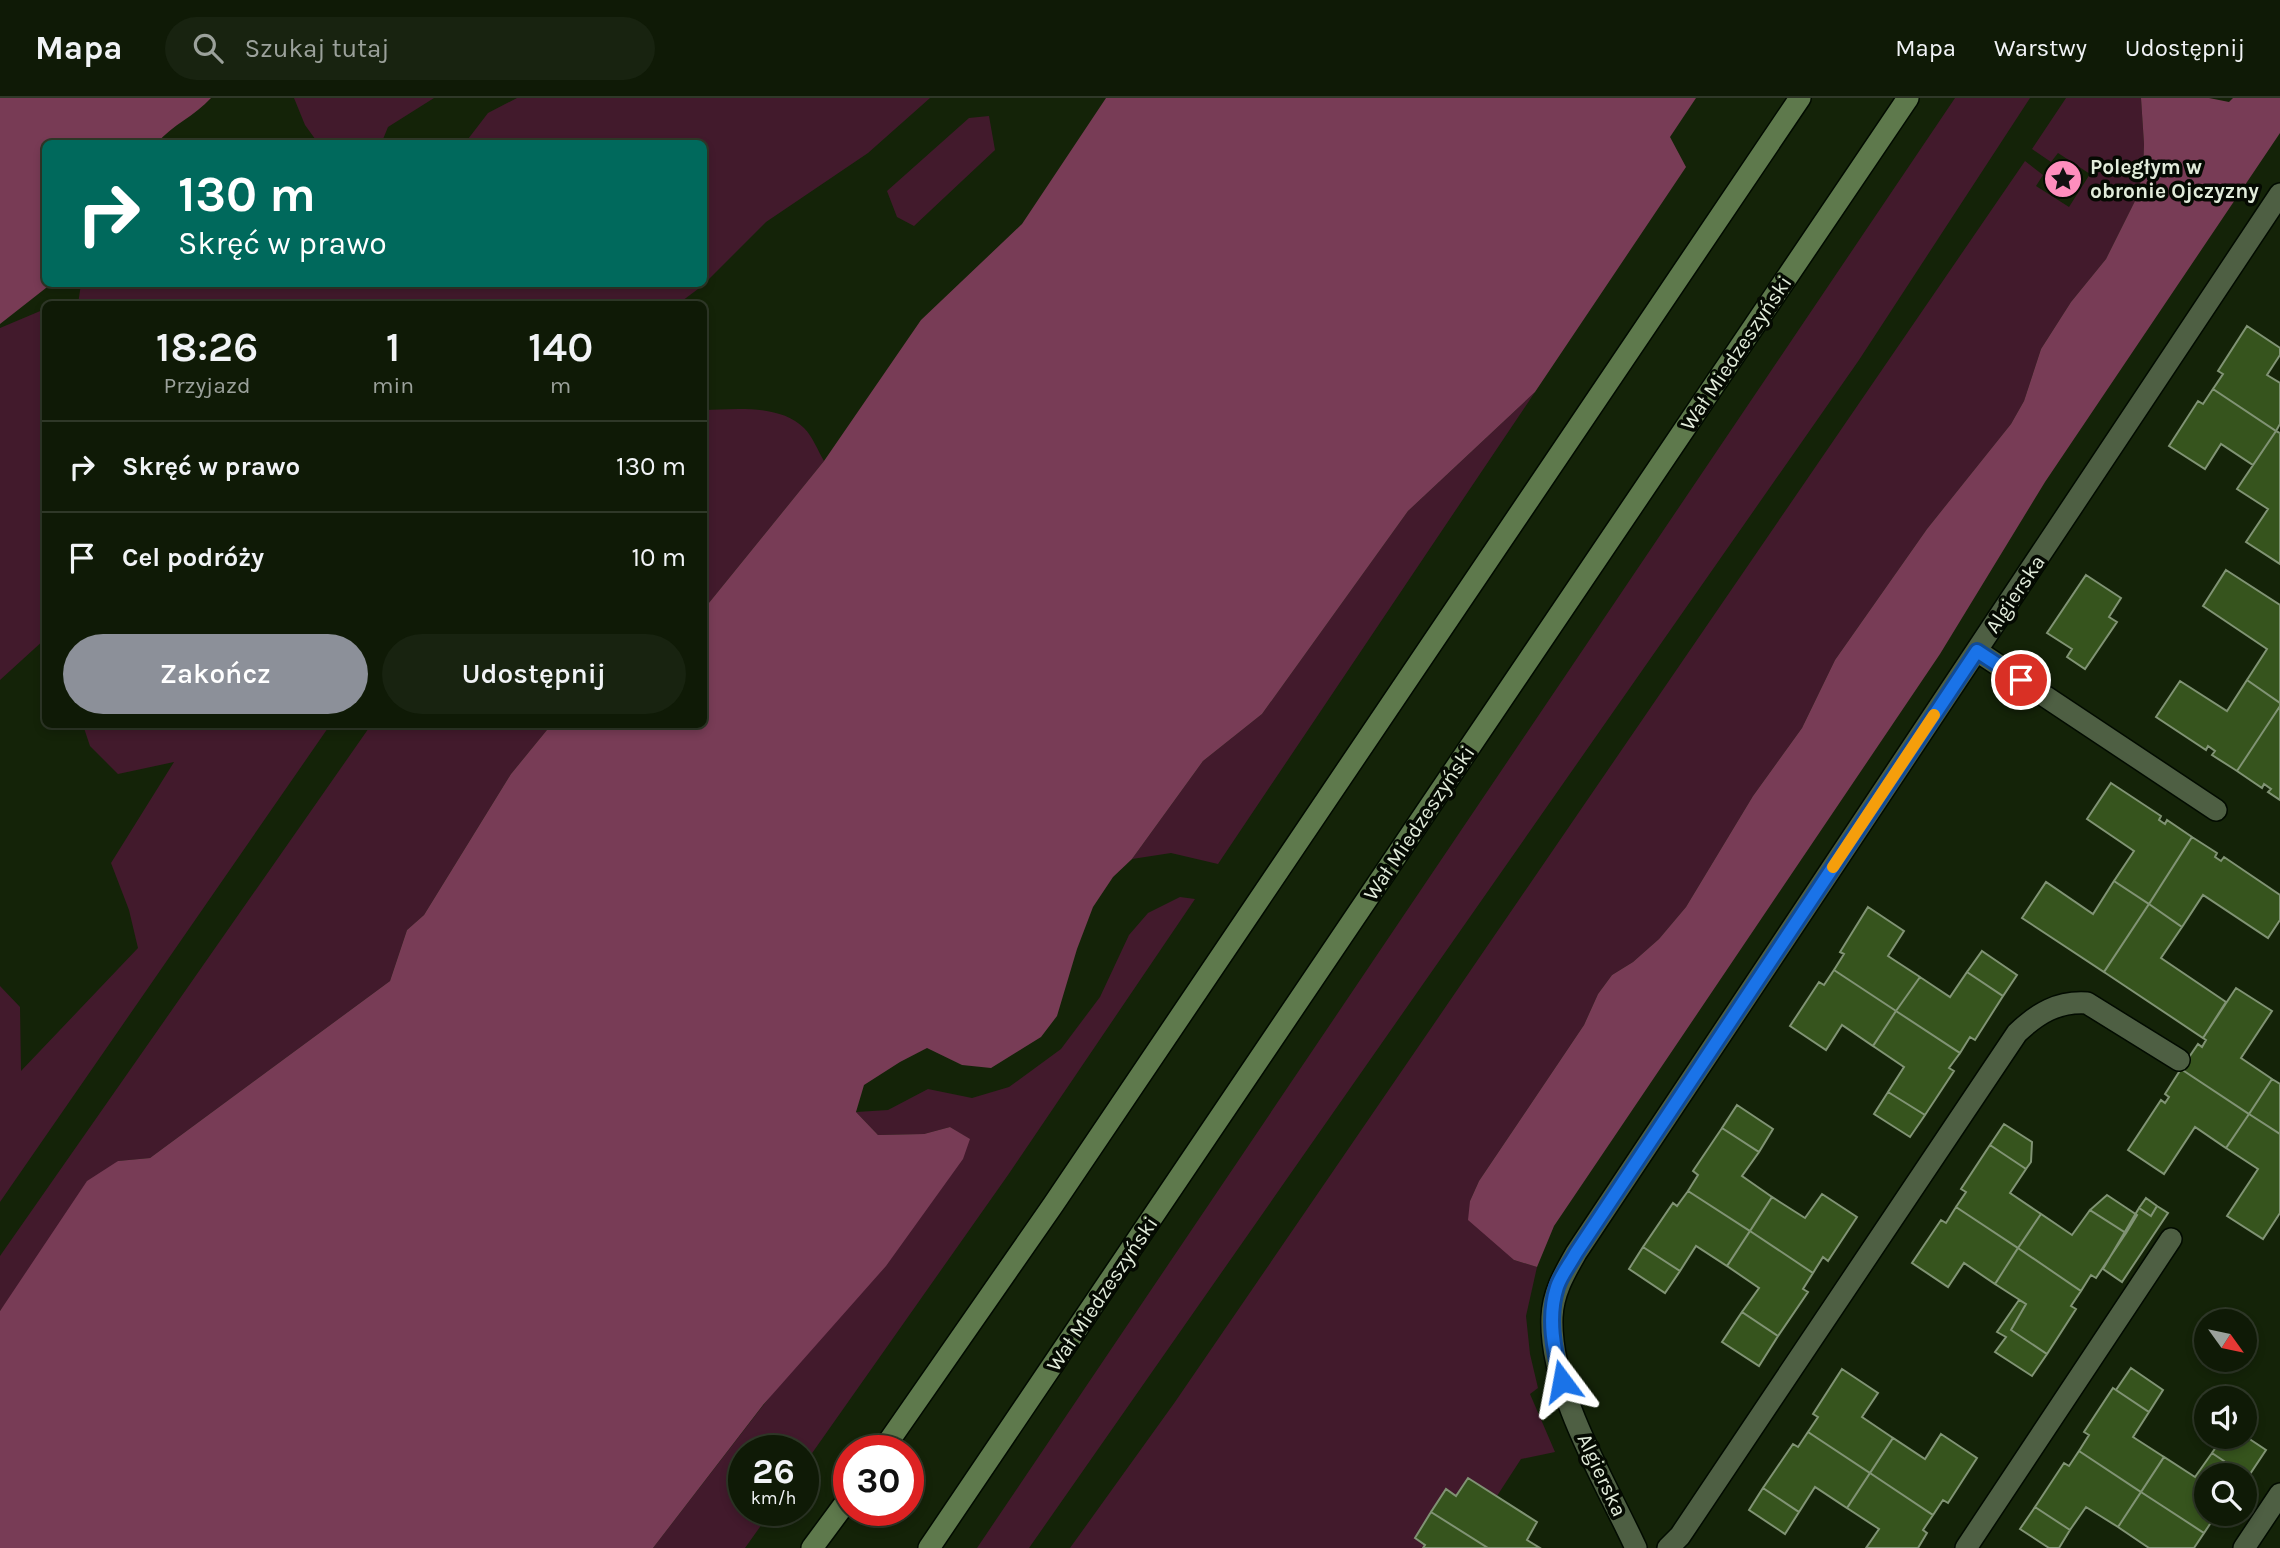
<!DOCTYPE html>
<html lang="pl">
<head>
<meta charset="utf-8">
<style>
  body { margin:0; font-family:Karla,sans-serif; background:#182310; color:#f1f3f6; height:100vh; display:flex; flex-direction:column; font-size:26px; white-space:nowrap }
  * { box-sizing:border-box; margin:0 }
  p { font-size:23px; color:#9ba19b }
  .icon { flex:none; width:38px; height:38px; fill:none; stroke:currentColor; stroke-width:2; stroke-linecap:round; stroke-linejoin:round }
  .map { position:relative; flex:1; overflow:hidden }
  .side { position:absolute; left:42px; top:203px; width:665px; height:427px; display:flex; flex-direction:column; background:#0f1a06; border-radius:10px; box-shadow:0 4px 10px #0003,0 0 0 2px #2f3828 }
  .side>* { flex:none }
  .hud { position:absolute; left:42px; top:42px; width:665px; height:147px; border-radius:10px; box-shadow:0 4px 10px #0003,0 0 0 2px #2f3828; background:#00695c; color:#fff; overflow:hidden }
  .needle { width:46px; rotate:123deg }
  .controls { position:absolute; left:2194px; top:1211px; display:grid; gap:14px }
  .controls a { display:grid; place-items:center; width:63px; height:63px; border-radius:50%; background:#0f1a06; box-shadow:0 4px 10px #0003,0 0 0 2px #2f3828; font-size:35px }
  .speed { position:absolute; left:728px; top:1337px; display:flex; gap:14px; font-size:35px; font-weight:700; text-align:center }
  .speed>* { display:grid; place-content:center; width:91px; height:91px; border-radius:50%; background:#0f1a06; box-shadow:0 4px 10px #0003,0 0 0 2px #2f3828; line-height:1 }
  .speed small { font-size:18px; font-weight:400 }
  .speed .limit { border:10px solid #d22; background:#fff; color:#111 }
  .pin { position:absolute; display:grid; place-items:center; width:60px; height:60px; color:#fff; margin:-30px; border:4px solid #fff; border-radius:50%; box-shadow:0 2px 7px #0007 }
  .me { position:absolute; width:77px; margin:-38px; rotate:347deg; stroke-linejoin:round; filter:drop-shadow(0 0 5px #0008) }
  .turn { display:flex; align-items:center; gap:24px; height:147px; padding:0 21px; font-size:32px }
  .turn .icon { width:91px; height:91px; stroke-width:2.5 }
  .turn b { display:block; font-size:49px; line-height:60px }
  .eta { display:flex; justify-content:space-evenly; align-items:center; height:119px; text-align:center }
  .eta b { font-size:42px; font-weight:600; line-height:49px }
  .cta { display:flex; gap:14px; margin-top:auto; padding:14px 21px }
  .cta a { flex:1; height:80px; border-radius:42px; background:#8c9099; color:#fff; font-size:28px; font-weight:600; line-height:80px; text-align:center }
  .cta a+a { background:#182310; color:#f1f3f6 }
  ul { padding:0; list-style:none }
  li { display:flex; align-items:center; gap:21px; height:91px; padding:0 21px; border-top:2px solid #2f3828 }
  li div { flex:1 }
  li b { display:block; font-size:26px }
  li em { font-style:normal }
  header { display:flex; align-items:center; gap:42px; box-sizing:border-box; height:98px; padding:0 35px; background:#0f1a06; border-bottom:2px solid #2f3828 }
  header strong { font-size:33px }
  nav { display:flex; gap:38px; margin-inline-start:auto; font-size:24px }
  .search { width:490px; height:63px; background:#182310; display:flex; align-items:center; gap:18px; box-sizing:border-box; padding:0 24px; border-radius:38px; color:#9ba19b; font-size:26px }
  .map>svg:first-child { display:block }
  .green { fill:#421a2c }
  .forest { fill:#783c56 }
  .water { fill:#783b55 }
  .building { fill:#36541d; stroke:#809374; stroke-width:2 }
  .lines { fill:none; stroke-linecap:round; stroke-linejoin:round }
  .lane-casing { stroke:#020b00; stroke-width:24 }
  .street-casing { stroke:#020b00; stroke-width:24 }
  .secondary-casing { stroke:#020b00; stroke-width:24 }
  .lane { stroke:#4e5f43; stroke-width:21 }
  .street { stroke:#4e5f43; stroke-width:21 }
  .secondary { stroke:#5e794c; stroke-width:21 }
  .route-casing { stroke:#114b97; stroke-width:18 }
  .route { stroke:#1a73e8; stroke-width:12 }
  .slow { stroke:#f59e0b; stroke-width:12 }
  .labels { text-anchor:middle; stroke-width:7; stroke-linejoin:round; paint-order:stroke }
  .poi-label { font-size:21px; font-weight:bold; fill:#e2ecdb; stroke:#050a02; text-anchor:start }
  .street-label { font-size:21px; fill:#e2ecdb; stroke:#050a02 }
</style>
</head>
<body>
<header>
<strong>Mapa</strong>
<div class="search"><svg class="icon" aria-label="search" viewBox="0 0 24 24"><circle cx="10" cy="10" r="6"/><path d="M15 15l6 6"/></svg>Szukaj tutaj</div>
<nav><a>Mapa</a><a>Warstwy</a><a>Udostępnij</a></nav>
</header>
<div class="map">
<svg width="2280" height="1450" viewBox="0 0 2280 1450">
  <rect width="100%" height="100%" fill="#142308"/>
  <path class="green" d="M294 0H434L388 29 381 46 318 45 305 27Z
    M517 0H930L868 55 766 124 702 188 678 206H78L81 186H704V46L465 45 488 15Z
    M1955 0H2030L1859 262 1029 1450H977Z
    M2066 0H2141L2144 46 2143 75 2136 101 2106 161 2071 204 2041 251 2024 303 2011 326 1927 431 1835 562 1802 630 1753 698 1686 809 1659 841 1633 864 1612 877 1598 896 1584 927 1479 1083 1470 1103 1514 1162 1537 1169 1526 1218 1530 1256 1538 1290 1530 1296 1555 1354 1521 1361 1497 1398 1468 1380 1456 1398 1446 1392 1415 1440 1425 1447 1423 1450H1070L1175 1304 2025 63 2043 77 2036 88 2069 109 2090 76 2058 55 2051 64 2032 51Z
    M989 18 995 52 914 128 897 119 887 93 969 20Z
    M45 211V541L0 582V230Z
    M1535 294 1218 766 1171 755 1132 761 1203 663 1262 616 1408 413Z
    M704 312C735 311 780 306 804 330 813 339 818 353 824 363L704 511Z
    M83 627H330L0 1104V888L20 909 21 973 138 850 129 812 111 765 174 664 118 676 90 648Z
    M371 627H551L511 676 424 817 407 832 390 883 150 1060 118 1063 0 1213V1158Z
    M1180 799 1195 801 1008 1077 803 1368V1353H744V1412H772L745 1450H653L969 1041 950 1029 924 1036 878 1037 856 1014 888 1012 928 991 972 1000 1009 989 1061 951 1100 899 1129 837 1148 815Z"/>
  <path class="forest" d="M1106 0H1696L1670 39 1686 69 1535 294 1408 413 1262 616 1203 663 1132 761 1113 779 1093 809 1077 851 1057 918 1041 939 991 970 962 967 927 950 900 964 864 987 856 1014 878 1037 924 1036 950 1029 970 1041 963 1061 886 1168 763 1307 653 1450H0V1213L87 1083 118 1063 150 1060 390 883 407 832 424 817 511 676 551 627 704 626V511L824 363 921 222 1022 126Z
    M2141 0H2209L2229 4 2233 0H2280V35L2045 384 1940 556 1554 1128 1537 1169 1514 1162 1468 1122 1470 1103 1479 1083 1584 927 1598 896 1612 877 1633 864 1659 841 1686 809 1753 698 1802 630 1835 562 1927 431 2011 326 2024 303 2041 251 2071 204 2106 161 2136 101 2143 75 2144 46Z"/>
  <path class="water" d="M0 0H211C195 18 172 27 157 45L46 46V186H51L0 226Z"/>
  <path class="building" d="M2247 228 2280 250V257L2267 277 2280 285V326L2276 333 2213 291 2223 276 2218 273Z
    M2213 291 2276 333 2253 367 2221 346 2205 371 2169 348 2198 303 2203 306Z
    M2276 333 2280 335V466L2246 444 2268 411 2237 391Z
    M2226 472 2280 507V605L2247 582 2267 551 2203 508Z
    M2086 477 2121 500 2109 519 2117 524 2085 571 2067 559 2072 551 2047 535Z
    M2247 582 2280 605V608L2237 673 2212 657 2215 653 2208 648 2206 652 2156 619 2180 583 2227 613Z
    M2280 608V702L2268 694 2271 691 2264 686 2262 690 2237 673Z
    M2111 685 2161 718 2159 722 2165 726 2167 722 2192 739 2149 806 2114 783 2134 753 2087 721Z
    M2192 739 2217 755 2215 759 2221 763 2224 759 2280 797V822L2268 840 2203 797 2182 829 2149 806Z
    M2114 783 2149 806 2104 874 2022 820 2046 784 2093 816Z
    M2149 806 2182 829 2161 860 2226 904 2203 940 2104 874Z
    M1868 809 1904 833 1888 858 1920 879 1896 913 1834 872 1844 856 1840 854Z
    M1982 853 2017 877 2003 898 1967 874Z
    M1834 872 1896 913 1873 948 1842 927 1826 952 1790 928 1819 884 1824 887Z
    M1967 874 2003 898 1975 942 1970 939 1960 955 1896 913 1920 879 1950 899Z
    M2236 890 2272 913 2241 960 2272 981 2249 1016 2181 971 2198 946 2202 949 2206 942 2203 940Z
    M1896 913 1960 955 1949 970 1954 973 1925 1017 1888 994 1904 969 1873 948Z
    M2181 971 2249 1016 2226 1050 2195 1029 2164 1076 2128 1052 2161 1002 2165 1005 2169 999 2165 996Z
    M2272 981 2280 986V1036L2249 1016Z
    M1888 994 1925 1017 1910 1039 1874 1016Z
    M1737 1007 1773 1031 1759 1054 1722 1030Z
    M2249 1016 2280 1036V1115L2263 1141 2227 1118 2258 1071 2226 1050Z
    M2004 1026 2032 1044 2031 1064 2026 1071 1990 1047Z
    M1722 1030 1759 1054 1742 1078 1772 1099 1750 1133 1688 1093 1698 1077 1693 1073Z
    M1990 1047 2026 1071 2010 1095 2041 1116 2018 1150 1956 1109 1966 1094 1961 1091Z
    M1688 1093 1750 1133 1727 1168 1696 1148 1680 1173 1643 1149 1673 1105 1677 1108Z
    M1822 1096 1857 1119 1828 1163 1823 1159 1813 1175 1750 1133 1772 1099 1805 1120Z
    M2107 1097 2137 1117 2126 1135 2090 1112Z
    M2146 1100 2157 1108 2151 1118 2139 1110Z
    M2157 1108 2168 1115 2122 1184 2103 1171 2139 1110 2151 1118Z
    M1956 1109 2018 1150 1995 1186 1964 1165 1948 1189 1912 1165 1941 1122 1946 1125Z
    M2090 1112 2126 1135 2096 1180 2091 1177 2081 1193 2018 1150 2041 1116 2072 1137Z
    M1750 1133 1813 1175 1803 1191 1808 1194 1778 1238 1742 1214 1759 1190 1727 1168Z
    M1643 1149 1680 1173 1665 1195 1629 1171Z
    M2018 1150 2081 1193 2071 1208 2076 1211 2047 1256 2011 1232 2026 1206 1995 1186Z
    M2019 1202 2026 1206 2011 1232 2047 1256 2032 1278 1995 1254 2006 1239 1997 1234Z
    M1742 1214 1778 1238 1759 1268 1722 1244Z
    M2131 1270 2163 1292 2149 1314 2116 1292Z
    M1842 1271 1878 1295 1862 1319 1893 1340 1870 1375 1808 1334 1818 1319 1813 1316Z
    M2113 1290 2149 1314 2133 1339 2164 1359 2141 1394 2079 1353 2089 1337 2084 1334Z
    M1808 1334 1870 1375 1847 1410 1815 1389 1799 1414 1763 1390 1793 1346 1798 1349Z
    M1941 1336 1977 1360 1948 1405 1943 1402 1933 1417 1870 1375 1893 1340 1925 1361Z
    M2245 1338 2266 1352 2248 1379 2212 1355 2223 1339Z
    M2079 1353 2141 1394 2118 1429 2086 1409 2070 1432 2035 1409 2064 1365 2069 1368Z
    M2212 1355 2248 1379 2245 1384V1377H2207V1416H2225L2219 1424 2214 1420 2204 1435 2141 1394 2164 1359 2195 1379Z
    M1870 1375 1933 1417 1923 1432 1927 1435 1918 1450H1866L1879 1431 1847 1410Z
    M1468 1380 1537 1424 1527 1442 1540 1450H1488L1431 1414 1446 1391 1456 1398Z
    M1763 1390 1799 1414 1785 1436 1749 1412Z
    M2141 1394 2204 1435 2194 1450H2149L2118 1429Z
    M2035 1409 2070 1432 2059 1450H2049L2020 1431Z
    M1431 1414 1488 1450H1423L1425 1447 1415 1440Z"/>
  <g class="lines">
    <defs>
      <path id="lane" d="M1977 553 2216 712
        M1668 1450 1680 1438 2017 935C2038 915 2058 903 2087 905L2179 962
        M1966 1450 2171 1141
        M2244 1450 2280 1396"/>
      <path id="street" d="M1636 1450C1606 1385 1549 1292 1552 1219 1553 1195 1564 1176 1576 1155L2280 96"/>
      <path id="secondary" d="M882 1353 1053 1107 1800 0
        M812 1450 849 1400
        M929 1450 1908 0"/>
    </defs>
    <use href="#lane" class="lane-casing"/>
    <use href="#street" class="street-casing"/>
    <use href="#secondary" class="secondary-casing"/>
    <use href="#lane" class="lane"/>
    <use href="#street" class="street"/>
    <use href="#secondary" class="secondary"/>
  </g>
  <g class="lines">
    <defs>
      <path id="route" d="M1562 1283C1554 1253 1547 1220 1557 1189 1561 1177 1570 1166 1576 1155L1977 553 2021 582"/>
    </defs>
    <use href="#route" class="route-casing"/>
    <use href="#route" class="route"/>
    <path class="slow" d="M1833 769 1934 617"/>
  </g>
  <defs>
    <symbol id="sight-disc" viewBox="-11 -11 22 22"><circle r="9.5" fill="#fe8ebd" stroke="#050a02"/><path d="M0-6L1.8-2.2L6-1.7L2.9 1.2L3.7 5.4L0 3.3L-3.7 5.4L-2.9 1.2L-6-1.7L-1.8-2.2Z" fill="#111"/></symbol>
  </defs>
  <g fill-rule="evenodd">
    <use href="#sight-disc" x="2041" y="59" width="44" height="44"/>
  </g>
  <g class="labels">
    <g class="poi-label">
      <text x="2090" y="76">Poległym w<tspan x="2090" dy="24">obronie Ojczyzny</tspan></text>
    </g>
    <g class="street-label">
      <text transform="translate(1736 255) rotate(-56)" y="7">Wał Miedzeszyński</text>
      <text transform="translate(2015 496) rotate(-56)" y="7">Algierska</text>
      <text transform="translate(1419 725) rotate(-56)" y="7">Wał Miedzeszyński</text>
      <text transform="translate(1102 1196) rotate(-56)" y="7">Wał Miedzeszyński</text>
      <text transform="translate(1602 1377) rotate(65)" y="7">Algierska</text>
    </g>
  </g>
</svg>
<div class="controls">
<a><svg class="needle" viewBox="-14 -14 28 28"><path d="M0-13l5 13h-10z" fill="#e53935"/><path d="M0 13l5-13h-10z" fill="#9ba19b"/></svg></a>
<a><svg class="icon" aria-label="sound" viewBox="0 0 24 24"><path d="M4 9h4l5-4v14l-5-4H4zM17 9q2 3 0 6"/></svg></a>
<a><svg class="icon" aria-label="search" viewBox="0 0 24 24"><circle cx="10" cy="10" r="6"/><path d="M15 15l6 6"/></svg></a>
</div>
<div class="speed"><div>26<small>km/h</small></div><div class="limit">30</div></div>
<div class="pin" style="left:2021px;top:582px;background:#d93025"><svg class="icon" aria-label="arrive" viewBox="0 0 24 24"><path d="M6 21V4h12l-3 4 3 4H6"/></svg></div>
<svg class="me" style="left:1562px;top:1283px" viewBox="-20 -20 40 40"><path d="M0-17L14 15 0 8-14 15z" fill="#1a73e8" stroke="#fff" stroke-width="4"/></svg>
<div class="hud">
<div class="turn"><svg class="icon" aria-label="right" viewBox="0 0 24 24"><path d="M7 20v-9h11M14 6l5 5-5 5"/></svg><div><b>130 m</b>Skręć w prawo</div></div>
</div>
<section class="side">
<div class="eta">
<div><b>18:26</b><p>Przyjazd</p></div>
<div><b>1</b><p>min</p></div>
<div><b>140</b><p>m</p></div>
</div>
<ul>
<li><svg class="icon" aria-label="right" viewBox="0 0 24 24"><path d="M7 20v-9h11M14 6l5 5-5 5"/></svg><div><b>Skręć w prawo</b></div><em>130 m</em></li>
<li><svg class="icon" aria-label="arrive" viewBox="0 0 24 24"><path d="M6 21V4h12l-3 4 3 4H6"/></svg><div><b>Cel podróży</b></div><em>10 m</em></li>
</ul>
<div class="cta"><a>Zakończ</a><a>Udostępnij</a></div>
</section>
</div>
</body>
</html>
